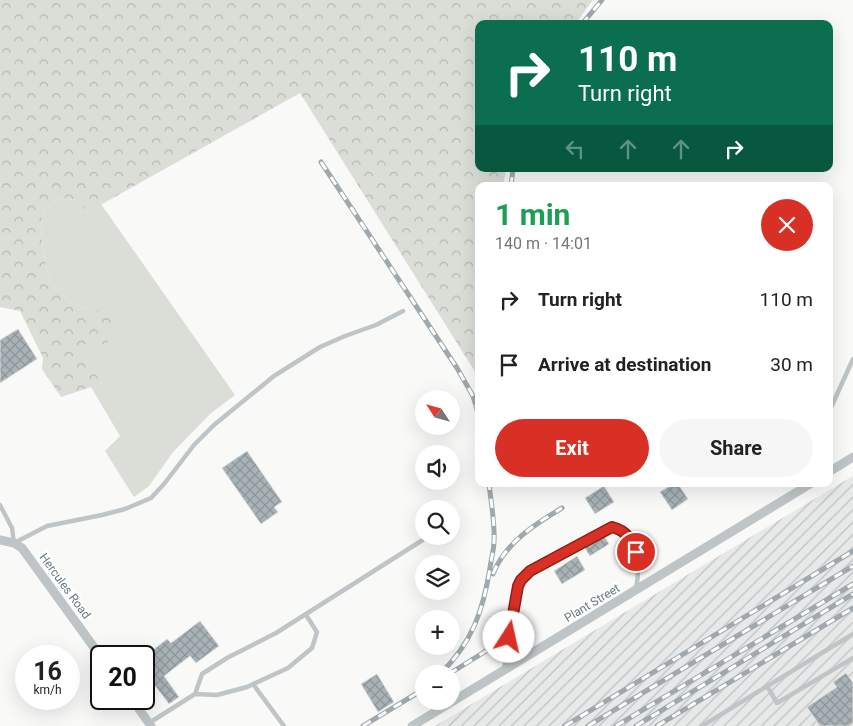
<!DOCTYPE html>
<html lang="en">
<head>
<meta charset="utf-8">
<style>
  body { margin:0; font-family:Roboto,sans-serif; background:#f6f6f6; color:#222; height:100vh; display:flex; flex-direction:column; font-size:19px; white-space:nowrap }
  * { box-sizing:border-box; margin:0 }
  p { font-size:16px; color:#767676 }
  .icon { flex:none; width:28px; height:28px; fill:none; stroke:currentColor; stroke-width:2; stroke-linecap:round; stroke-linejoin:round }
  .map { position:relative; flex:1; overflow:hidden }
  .side { position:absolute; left:475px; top:182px; width:358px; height:305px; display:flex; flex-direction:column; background:#fff; border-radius:10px; box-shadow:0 5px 20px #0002 }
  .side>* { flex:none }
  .banner { position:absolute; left:475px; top:20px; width:358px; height:152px; border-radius:10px; box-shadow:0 5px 20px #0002; background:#0b6e4f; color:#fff; overflow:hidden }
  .needle { width:32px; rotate:306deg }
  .controls { position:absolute; left:415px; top:390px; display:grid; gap:10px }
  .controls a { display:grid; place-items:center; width:45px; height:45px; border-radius:50%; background:#fff; box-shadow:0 5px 20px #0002; font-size:25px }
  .speed { position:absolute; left:15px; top:645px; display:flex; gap:10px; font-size:25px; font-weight:700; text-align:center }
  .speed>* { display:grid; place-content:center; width:65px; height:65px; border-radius:50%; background:#fff; box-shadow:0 5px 20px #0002; line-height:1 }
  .speed small { font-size:12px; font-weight:400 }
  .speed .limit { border:2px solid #111; border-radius:8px; background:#fff; color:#111 }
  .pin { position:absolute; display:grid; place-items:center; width:42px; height:42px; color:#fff; margin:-21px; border:2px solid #fff; border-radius:50%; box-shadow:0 1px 5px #0007 }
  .me { position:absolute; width:55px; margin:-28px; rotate:10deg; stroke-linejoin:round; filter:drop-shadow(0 0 4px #0008) }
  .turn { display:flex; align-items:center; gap:18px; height:105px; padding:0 20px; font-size:22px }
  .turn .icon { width:65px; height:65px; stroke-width:2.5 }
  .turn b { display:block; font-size:35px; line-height:42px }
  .lanes { display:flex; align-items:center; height:48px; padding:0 20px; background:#0003; justify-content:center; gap:25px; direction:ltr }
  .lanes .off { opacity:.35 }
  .round { display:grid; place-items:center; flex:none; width:52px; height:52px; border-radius:26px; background:#f6f6f6 }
  .summary { display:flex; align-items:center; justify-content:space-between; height:85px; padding:0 20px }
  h1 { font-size:30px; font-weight:700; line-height:38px; color:#1e9e55 }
  .primary-button { display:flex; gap:10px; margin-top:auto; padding:10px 20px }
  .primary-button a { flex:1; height:58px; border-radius:30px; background:#d93025; color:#fff; font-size:20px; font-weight:700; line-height:58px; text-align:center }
  .primary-button a+a { background:#f6f6f6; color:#222 }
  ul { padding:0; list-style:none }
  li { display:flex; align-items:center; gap:15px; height:65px; padding:0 20px }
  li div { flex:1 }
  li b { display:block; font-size:19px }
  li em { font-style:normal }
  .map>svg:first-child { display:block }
  .industrial { fill:url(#industrial-furrows) }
  .green { fill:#daded7 }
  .forest { fill:url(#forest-crowns) }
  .building { fill:url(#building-cross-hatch); stroke:#dbdbda }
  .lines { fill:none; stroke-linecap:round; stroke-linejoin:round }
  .lane { stroke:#bfc5c7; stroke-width:4.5 }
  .street { stroke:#bfc5c7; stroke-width:9 }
  .rail-casing { stroke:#9fa8ac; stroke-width:5 }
  .rail { stroke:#fff; stroke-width:3; stroke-dasharray:9; stroke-linecap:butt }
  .route-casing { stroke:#8d1f18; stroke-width:12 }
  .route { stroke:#d93025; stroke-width:9 }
  .labels { text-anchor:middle; stroke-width:5; stroke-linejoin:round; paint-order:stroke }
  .street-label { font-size:12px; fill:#667981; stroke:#fff }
</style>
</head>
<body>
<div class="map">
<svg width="853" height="726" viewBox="0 0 853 726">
  <defs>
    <pattern id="industrial-furrows" width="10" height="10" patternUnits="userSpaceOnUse" patternTransform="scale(1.25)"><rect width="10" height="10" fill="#e7e9e9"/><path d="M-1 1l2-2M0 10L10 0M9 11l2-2" fill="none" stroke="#bfc2c2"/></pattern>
    <pattern id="forest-crowns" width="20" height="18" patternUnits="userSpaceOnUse" patternTransform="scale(1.25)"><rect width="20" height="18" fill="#daded7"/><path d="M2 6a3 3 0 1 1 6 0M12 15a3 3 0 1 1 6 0" fill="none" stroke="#b5b9b4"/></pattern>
    <pattern id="building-cross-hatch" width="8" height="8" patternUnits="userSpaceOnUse" patternTransform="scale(1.25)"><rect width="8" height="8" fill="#a8b2b7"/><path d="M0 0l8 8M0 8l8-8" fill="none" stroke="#8d969a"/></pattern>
  </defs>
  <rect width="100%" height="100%" fill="#f9f9f8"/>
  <path class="industrial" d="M853 476V726H435L841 483Z"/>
  <path class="green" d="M59 198 76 200 88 212 101 204 235 395 210 414 173 452 149 486 134 497 105 451 120 436 91 387 103 383 80 355V344H105L93 312C77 305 62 298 52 283 46 276 39 227 42 218 45 208 51 203 59 198Z"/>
  <path class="forest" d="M0 0H593L575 24H479V169H506L503 186H479V378L300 93 88 212 76 200 59 198C51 203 45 208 42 218 39 227 46 276 52 283 62 298 77 305 93 312L101 309 111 317 115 333 106 344H80V355L103 383 61 397 42 369 43 358 20 311 0 307Z"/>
  <path class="building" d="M18 329 37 359 0 383V340Z
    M247 451 282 502 274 507 278 512 261 524 222 468Z
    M673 484H678L688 499 672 510 660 492Z
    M604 486 614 502 595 514 585 498Z
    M604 536 609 544 590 556 584 547Z
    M577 556 585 570 562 584 554 571Z
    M200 621 219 646 196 663 190 656 164 676 179 697 169 704 144 671V657L167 639 171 643Z
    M846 673 853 683V723L849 726H820L807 707 837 687 833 682Z
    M377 674 394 702 378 712 361 684Z"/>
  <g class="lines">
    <path class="lane" d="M829 412 853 359
      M0 505 12 528 14 543 47 526 102 515 125 509 151 498 164 484 194 445 214 425 274 376 320 347 345 336 376 325 403 311
      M504 669 518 586 521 580 530 571 612 527C638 533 641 565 636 588
      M253 684 284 726
      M767 686 777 703 853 658
      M195 694 217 695 247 687 288 668 312 648 317 632 306 615
      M149 723 195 694 202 674 227 658 276 633 429 536
      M702 726 853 634"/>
    <path class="street" d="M829 472 853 457
      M0 540 14 543 22 548 101 657
      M132 699 151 726
      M412 726 810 484"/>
    <defs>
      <path id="rail" d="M582 24 602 0
        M321 162 457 368 473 396 479 416
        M511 186 513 169
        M493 574C505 543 535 524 562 508
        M440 674C472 643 483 611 490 568 491 559 494 550 494 541 495 523 491 502 489 484
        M449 674 526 626
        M363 726 424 689
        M565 726 853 551
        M588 726 853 566
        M616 726 853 584
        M636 726 853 594
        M657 726 853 608"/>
    </defs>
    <use href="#rail" class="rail-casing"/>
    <use href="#rail" class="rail"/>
  </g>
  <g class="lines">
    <defs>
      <path id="route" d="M509 637 518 586 521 580 530 571 612 527C627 531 631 539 636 552"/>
    </defs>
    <use href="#route" class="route-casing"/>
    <use href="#route" class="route"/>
  </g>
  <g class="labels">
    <g class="street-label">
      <text transform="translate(65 586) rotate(54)" y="4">Hercules Road</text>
      <text transform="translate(592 603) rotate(-31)" y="4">Plant Street</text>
    </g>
  </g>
</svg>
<div class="controls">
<a><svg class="needle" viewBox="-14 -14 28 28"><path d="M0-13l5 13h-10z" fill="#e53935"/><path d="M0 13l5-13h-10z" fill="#767676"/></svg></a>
<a><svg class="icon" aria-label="sound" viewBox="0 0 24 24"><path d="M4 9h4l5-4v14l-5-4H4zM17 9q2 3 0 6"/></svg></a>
<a><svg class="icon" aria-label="search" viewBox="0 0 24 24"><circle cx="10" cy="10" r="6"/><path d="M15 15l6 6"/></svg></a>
<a><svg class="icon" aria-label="layers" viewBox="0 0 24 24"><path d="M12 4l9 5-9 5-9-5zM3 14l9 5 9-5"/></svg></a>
<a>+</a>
<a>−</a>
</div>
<div class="speed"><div>16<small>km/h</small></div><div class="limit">20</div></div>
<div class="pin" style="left:636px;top:552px;background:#d93025"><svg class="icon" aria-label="arrive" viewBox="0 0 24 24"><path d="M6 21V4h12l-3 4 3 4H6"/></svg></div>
<svg class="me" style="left:509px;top:637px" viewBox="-20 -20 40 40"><circle r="19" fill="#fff"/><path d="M0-13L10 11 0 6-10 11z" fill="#d93025"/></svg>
<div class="banner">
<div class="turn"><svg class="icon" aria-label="right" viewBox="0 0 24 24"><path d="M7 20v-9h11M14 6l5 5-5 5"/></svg><div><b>110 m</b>Turn right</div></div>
<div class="lanes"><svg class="icon off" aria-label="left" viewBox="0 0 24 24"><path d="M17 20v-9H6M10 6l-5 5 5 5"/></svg><svg class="icon off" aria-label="ahead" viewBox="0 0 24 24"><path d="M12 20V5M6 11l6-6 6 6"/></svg><svg class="icon off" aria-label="ahead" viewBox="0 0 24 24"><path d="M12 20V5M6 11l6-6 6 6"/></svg><svg class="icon" aria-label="right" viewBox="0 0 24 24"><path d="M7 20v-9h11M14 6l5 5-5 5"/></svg></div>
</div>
<section class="side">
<div class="summary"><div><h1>1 min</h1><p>140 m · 14:01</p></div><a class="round" style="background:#d93025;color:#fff"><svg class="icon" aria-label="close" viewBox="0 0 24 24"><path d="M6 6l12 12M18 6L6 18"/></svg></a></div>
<ul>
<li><svg class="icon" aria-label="right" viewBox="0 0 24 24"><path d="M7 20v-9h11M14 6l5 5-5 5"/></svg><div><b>Turn right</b></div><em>110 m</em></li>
<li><svg class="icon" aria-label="arrive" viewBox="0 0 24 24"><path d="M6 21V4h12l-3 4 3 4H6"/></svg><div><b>Arrive at destination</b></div><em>30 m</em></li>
</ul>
<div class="primary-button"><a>Exit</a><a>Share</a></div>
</section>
</div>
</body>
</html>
